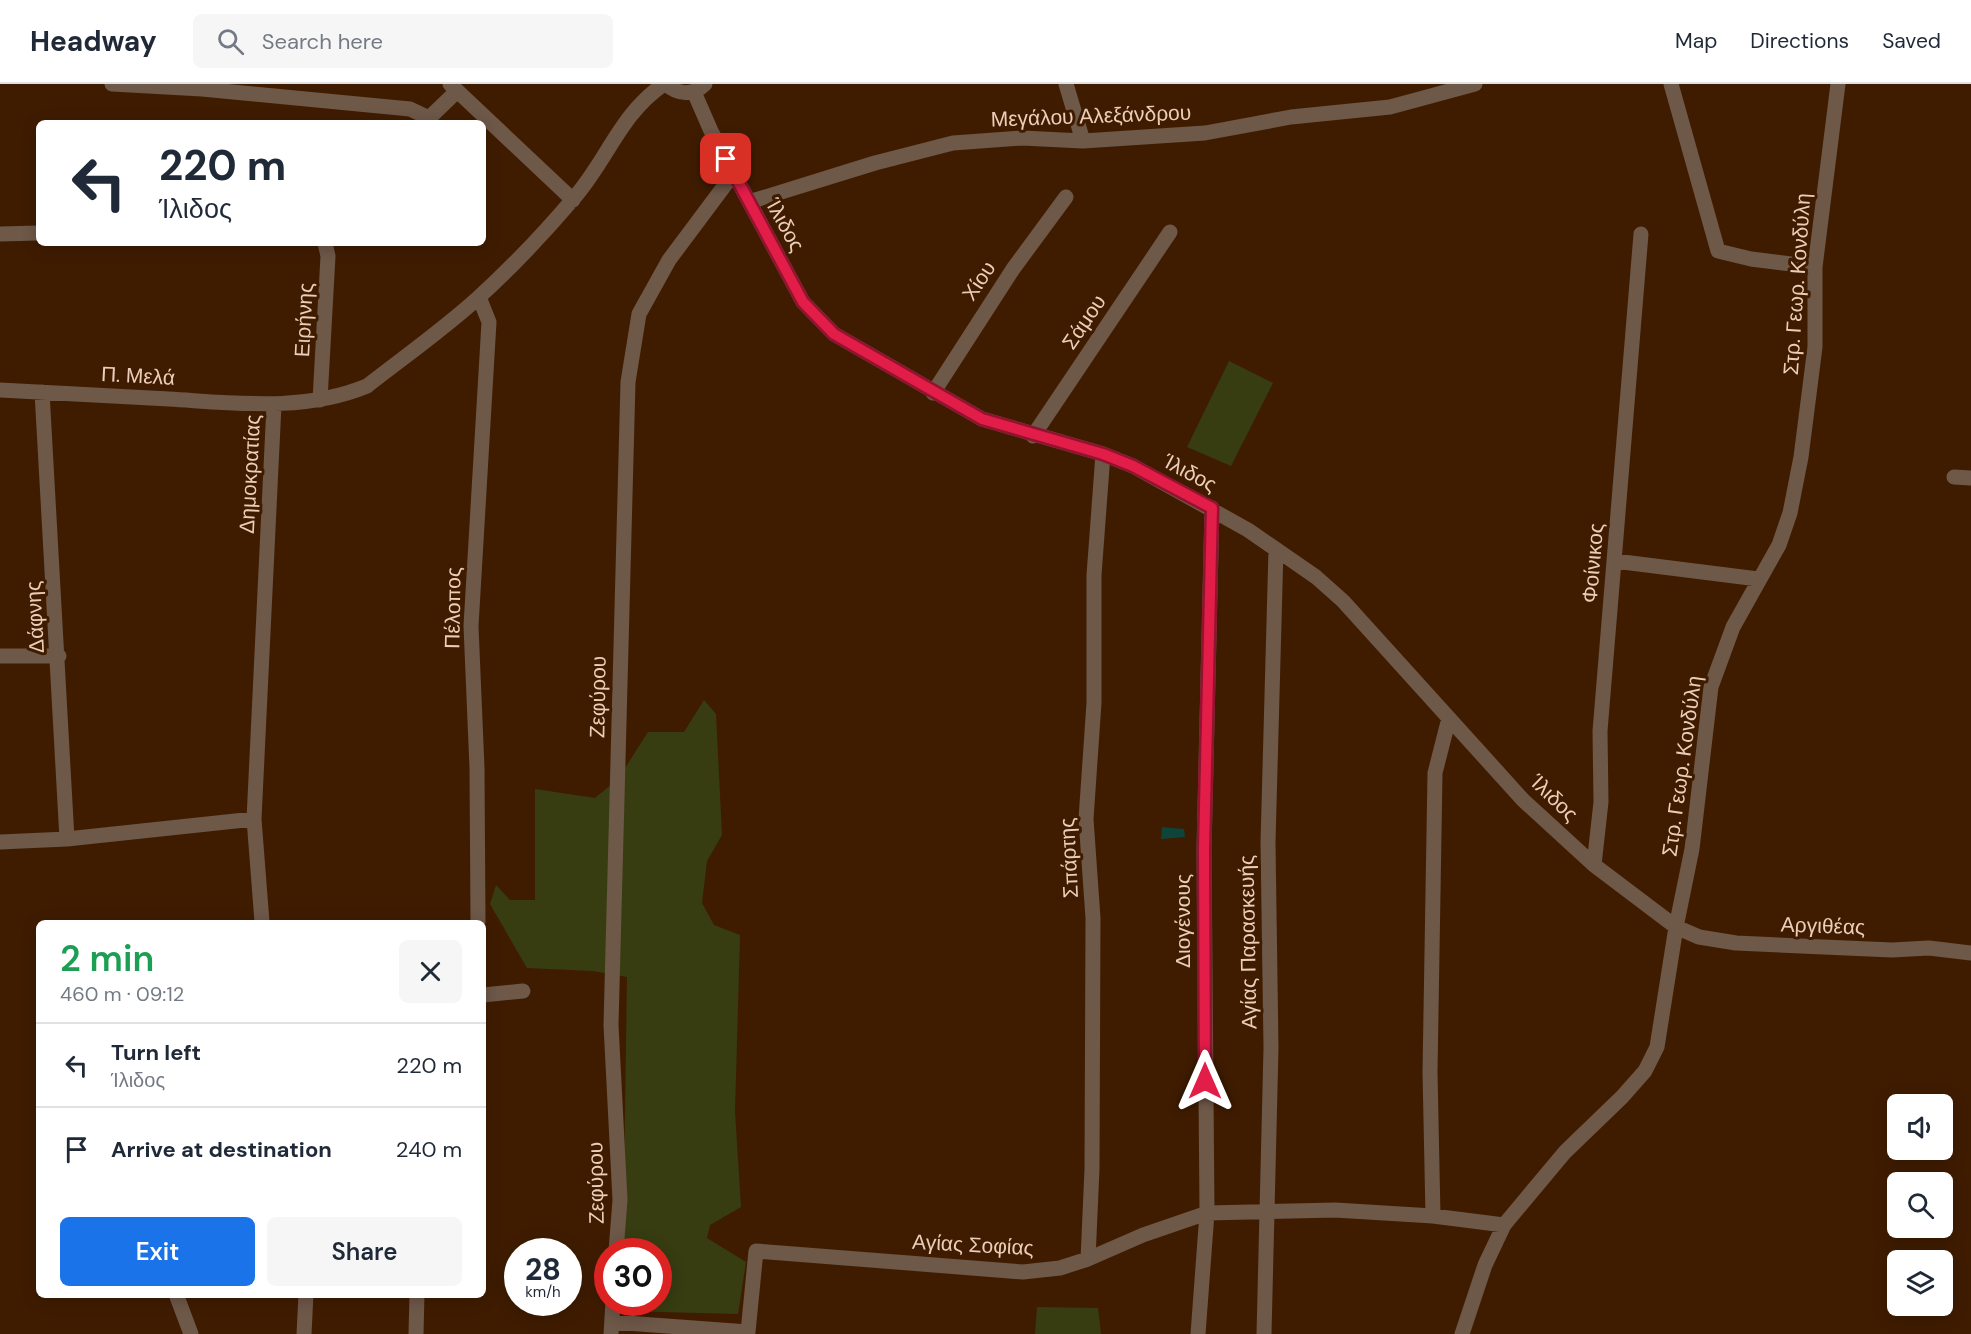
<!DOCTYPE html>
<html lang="en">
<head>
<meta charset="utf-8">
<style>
  body { margin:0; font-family:"DM Sans",sans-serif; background:#f6f6f7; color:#1f2937; height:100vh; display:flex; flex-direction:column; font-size:22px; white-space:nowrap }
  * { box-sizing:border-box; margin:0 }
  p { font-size:20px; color:#747a83 }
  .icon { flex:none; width:33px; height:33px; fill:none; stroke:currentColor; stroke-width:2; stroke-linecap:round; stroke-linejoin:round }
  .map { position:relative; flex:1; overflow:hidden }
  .details { position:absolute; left:36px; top:836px; width:450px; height:378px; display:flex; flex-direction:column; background:#fff; border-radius:9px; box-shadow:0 3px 15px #0003 }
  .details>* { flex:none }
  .hud { position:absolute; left:36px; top:36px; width:450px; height:126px; border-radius:9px; box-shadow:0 3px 15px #0003; background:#fff; color:#1f2937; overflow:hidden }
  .buttons { position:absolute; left:1887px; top:1010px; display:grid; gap:12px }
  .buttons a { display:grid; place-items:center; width:66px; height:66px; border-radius:9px; background:#fff; box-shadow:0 3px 15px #0003; font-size:30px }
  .speed { position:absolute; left:504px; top:1154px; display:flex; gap:12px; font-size:30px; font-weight:700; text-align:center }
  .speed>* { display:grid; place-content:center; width:78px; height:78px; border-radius:50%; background:#fff; box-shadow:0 3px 15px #0003; line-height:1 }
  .speed small { font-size:15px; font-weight:400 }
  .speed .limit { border:9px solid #d22; background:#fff; color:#111 }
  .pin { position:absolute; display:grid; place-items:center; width:51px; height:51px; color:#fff; margin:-26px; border-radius:12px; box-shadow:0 3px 9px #0006 }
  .me { position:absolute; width:66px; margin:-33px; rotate:0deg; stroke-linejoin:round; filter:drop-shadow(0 0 4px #0008) }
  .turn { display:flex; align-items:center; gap:21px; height:126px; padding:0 24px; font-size:27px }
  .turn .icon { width:78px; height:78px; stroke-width:2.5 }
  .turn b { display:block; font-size:42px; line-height:51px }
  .round { display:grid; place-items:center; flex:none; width:63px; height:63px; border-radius:9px; background:#f6f6f7 }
  .overview { display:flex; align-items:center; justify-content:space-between; height:102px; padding:0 24px }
  h1 { font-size:36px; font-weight:600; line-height:45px; color:#1e9e55 }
  .action { display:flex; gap:12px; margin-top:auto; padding:12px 24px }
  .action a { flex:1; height:69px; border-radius:9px; background:#1a73e8; color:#fff; font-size:24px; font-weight:600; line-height:69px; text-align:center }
  .action a+a { background:#f6f6f7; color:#1f2937 }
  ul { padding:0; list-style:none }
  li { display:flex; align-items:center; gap:18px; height:84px; padding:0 24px; border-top:2px solid #e0e1e3 }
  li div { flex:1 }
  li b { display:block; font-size:22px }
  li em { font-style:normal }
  header { display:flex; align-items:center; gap:36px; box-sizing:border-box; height:84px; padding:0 30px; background:#fff; border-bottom:2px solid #e0e1e3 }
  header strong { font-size:28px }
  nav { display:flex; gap:33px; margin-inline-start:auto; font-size:21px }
  .search { width:420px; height:54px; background:#f6f6f7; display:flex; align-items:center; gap:15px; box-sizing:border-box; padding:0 21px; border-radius:9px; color:#747a83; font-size:22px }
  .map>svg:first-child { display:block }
  .green { fill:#373d11 }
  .water { fill:#0d453a }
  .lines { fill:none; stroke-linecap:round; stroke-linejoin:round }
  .minor { stroke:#6e5848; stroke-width:15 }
  .route-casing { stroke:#92132f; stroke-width:15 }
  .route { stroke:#e11d48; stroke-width:10 }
  .labels { text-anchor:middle; stroke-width:6; stroke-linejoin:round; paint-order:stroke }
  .street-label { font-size:21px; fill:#ebceba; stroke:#3f1c00 }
</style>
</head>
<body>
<header>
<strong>Headway</strong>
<div class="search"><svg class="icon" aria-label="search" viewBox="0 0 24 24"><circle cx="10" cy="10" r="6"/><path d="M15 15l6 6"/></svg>Search here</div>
<nav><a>Map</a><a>Directions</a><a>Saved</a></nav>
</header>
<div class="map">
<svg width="1971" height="1250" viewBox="0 0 1971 1250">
  <rect width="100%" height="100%" fill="#3f1c00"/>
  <path class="green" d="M1229 277 1273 299 1231 382 1187 363Z
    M704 616 716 630 722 751 707 777 702 819 714 841 740 851 735 1028 741 1123 710 1141 707 1154 746 1178 738 1230 622 1227V1218H658V1167H623L627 893 593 887 527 884 490 820 496 801 510 816H535V705L595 714 618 695 648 648H684Z
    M1037 1223 1098 1224 1101 1250H1035Z"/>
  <path class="water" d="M1162 743 1184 745 1185 753 1161 755Z"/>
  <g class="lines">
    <path class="minor" d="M112 0 202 5 410 25 429 34
      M450 0 573 116
      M666 0C678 11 693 12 705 0
      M1066 0 1083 57
      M1671 0 1718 167 1751 175 1815 183
      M694 8 711 47 803 218 834 250 982 335 1103 370 1133 382 1248 446 1316 493 1343 517 1523 716 1594 781 1676 843 1699 853 1736 859 1892 866 1929 864 1971 869
      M424 39 456 8
      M749 118 875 79 953 59 1022 54 1083 57 1205 49 1291 33 1390 23 1475 0
      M0 150 39 149
      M0 306C56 309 113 312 169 315 236 319 304 328 367 302 404 273 444 245 479 213 512 183 545 148 574 114 608 75 620 30 664 0
      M42 308 67 755
      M933 309 1013 185 1066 113
      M320 316 328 172 325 159
      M1033 352 1170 148
      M1954 393 1971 394
      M1615 477 1758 495
      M0 572H59
      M0 758 67 755 254 735
      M1594 781 1601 718 1600 647 1641 150
      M262 838 254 735 274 321
      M478 838 477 684 471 542 489 238 479 213
      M483 911 523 907
      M1433 1132 1430 988 1435 689 1449 634
      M616 1167 620 1116 611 941 628 298 639 230 669 176 734 89
      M1088 1175 1092 1085 1093 834 1086 735 1094 619V491L1103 370
      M176 1210 191 1250
      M612 1238 748 1248 756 1167 1023 1188 1060 1184 1088 1175 1143 1151 1207 1129 1335 1126 1433 1132 1504 1141
      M304 1250 306 1210
      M416 1250 417 1210
      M611 1250 613 1218
      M1198 1250 1207 1129 1204 766 1212 424
      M1264 1250 1271 964 1268 758 1276 465
      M1462 1250 1485 1181 1504 1141 1565 1068 1622 1013 1645 987 1657 963 1676 843 1692 765 1711 603 1733 543 1779 461 1790 429 1801 373 1815 263V183L1838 0"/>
  </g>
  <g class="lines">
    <defs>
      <path id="route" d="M726 75 803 218 834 250 982 335 1103 370 1133 382 1212 424 1204 766 1205 997"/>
    </defs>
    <use href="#route" class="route-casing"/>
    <use href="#route" class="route"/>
  </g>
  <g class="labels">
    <g class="street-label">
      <text transform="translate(1091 32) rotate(-2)" y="7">Μεγάλου Αλεξάνδρου</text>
      <text transform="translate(785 141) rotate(61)" y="7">Ίλιδος</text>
      <text transform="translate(979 197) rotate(-56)" y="7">Χίου</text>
      <text transform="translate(1797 200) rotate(-86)" y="7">Στρ. Γεωρ. Κονδύλη</text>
      <text transform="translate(304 236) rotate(-87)" y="7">Ειρήνης</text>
      <text transform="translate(1084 238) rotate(-56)" y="7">Σάμου</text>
      <text transform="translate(138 292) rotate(3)" y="7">Π. Μελά</text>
      <text transform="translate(1190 389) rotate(28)" y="7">Ίλιδος</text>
      <text transform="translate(250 390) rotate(-87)" y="7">Δημοκρατίας</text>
      <text transform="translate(1593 479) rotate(-85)" y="7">Φοίνικος</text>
      <text transform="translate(453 524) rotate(-89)" y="7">Πέλοπος</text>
      <text transform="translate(35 533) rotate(-93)" y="7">Δάφνης</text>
      <text transform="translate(598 613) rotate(-89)" y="7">Ζεφύρου</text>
      <text transform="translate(1682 682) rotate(-82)" y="7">Στρ. Γεωρ. Κονδύλη</text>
      <text transform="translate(1554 714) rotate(44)" y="7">Ίλιδος</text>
      <text transform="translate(1069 774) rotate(-93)" y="7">Σπάρτης</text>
      <text transform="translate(1183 837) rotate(-90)" y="7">Διογένους</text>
      <text transform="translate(1823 842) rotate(2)" y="7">Αργιθέας</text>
      <text transform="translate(1248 858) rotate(-91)" y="7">Αγίας Παρασκευής</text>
      <text transform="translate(596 1099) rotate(-91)" y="7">Ζεφύρου</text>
      <text transform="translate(973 1161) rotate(3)" y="7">Αγίας Σοφίας</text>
    </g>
  </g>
</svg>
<div class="buttons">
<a><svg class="icon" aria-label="sound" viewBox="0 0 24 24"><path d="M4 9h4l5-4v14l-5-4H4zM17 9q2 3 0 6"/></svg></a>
<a><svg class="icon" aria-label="search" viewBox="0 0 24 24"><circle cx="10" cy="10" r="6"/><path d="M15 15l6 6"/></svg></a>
<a><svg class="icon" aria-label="layers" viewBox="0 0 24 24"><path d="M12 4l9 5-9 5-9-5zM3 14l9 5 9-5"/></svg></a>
</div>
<div class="speed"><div>28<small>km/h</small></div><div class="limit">30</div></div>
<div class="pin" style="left:726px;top:75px;background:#d93025"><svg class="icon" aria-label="arrive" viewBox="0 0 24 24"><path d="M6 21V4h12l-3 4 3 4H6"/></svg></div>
<svg class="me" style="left:1205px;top:997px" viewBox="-20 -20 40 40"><path d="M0-17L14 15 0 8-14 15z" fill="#e11d48" stroke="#fff" stroke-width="4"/></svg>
<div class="hud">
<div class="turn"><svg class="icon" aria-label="left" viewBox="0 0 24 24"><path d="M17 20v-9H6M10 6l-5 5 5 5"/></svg><div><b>220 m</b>Ίλιδος</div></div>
</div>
<section class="details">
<div class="overview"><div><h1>2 min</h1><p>460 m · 09:12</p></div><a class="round"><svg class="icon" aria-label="close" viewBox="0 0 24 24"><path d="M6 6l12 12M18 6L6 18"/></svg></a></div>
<ul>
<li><svg class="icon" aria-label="left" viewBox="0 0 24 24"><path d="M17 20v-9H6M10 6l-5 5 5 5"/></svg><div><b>Turn left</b><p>Ίλιδος</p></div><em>220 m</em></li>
<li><svg class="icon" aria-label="arrive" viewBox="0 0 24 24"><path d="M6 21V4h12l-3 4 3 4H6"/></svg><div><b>Arrive at destination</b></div><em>240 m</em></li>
</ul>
<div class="action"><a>Exit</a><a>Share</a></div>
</section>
</div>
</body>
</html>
